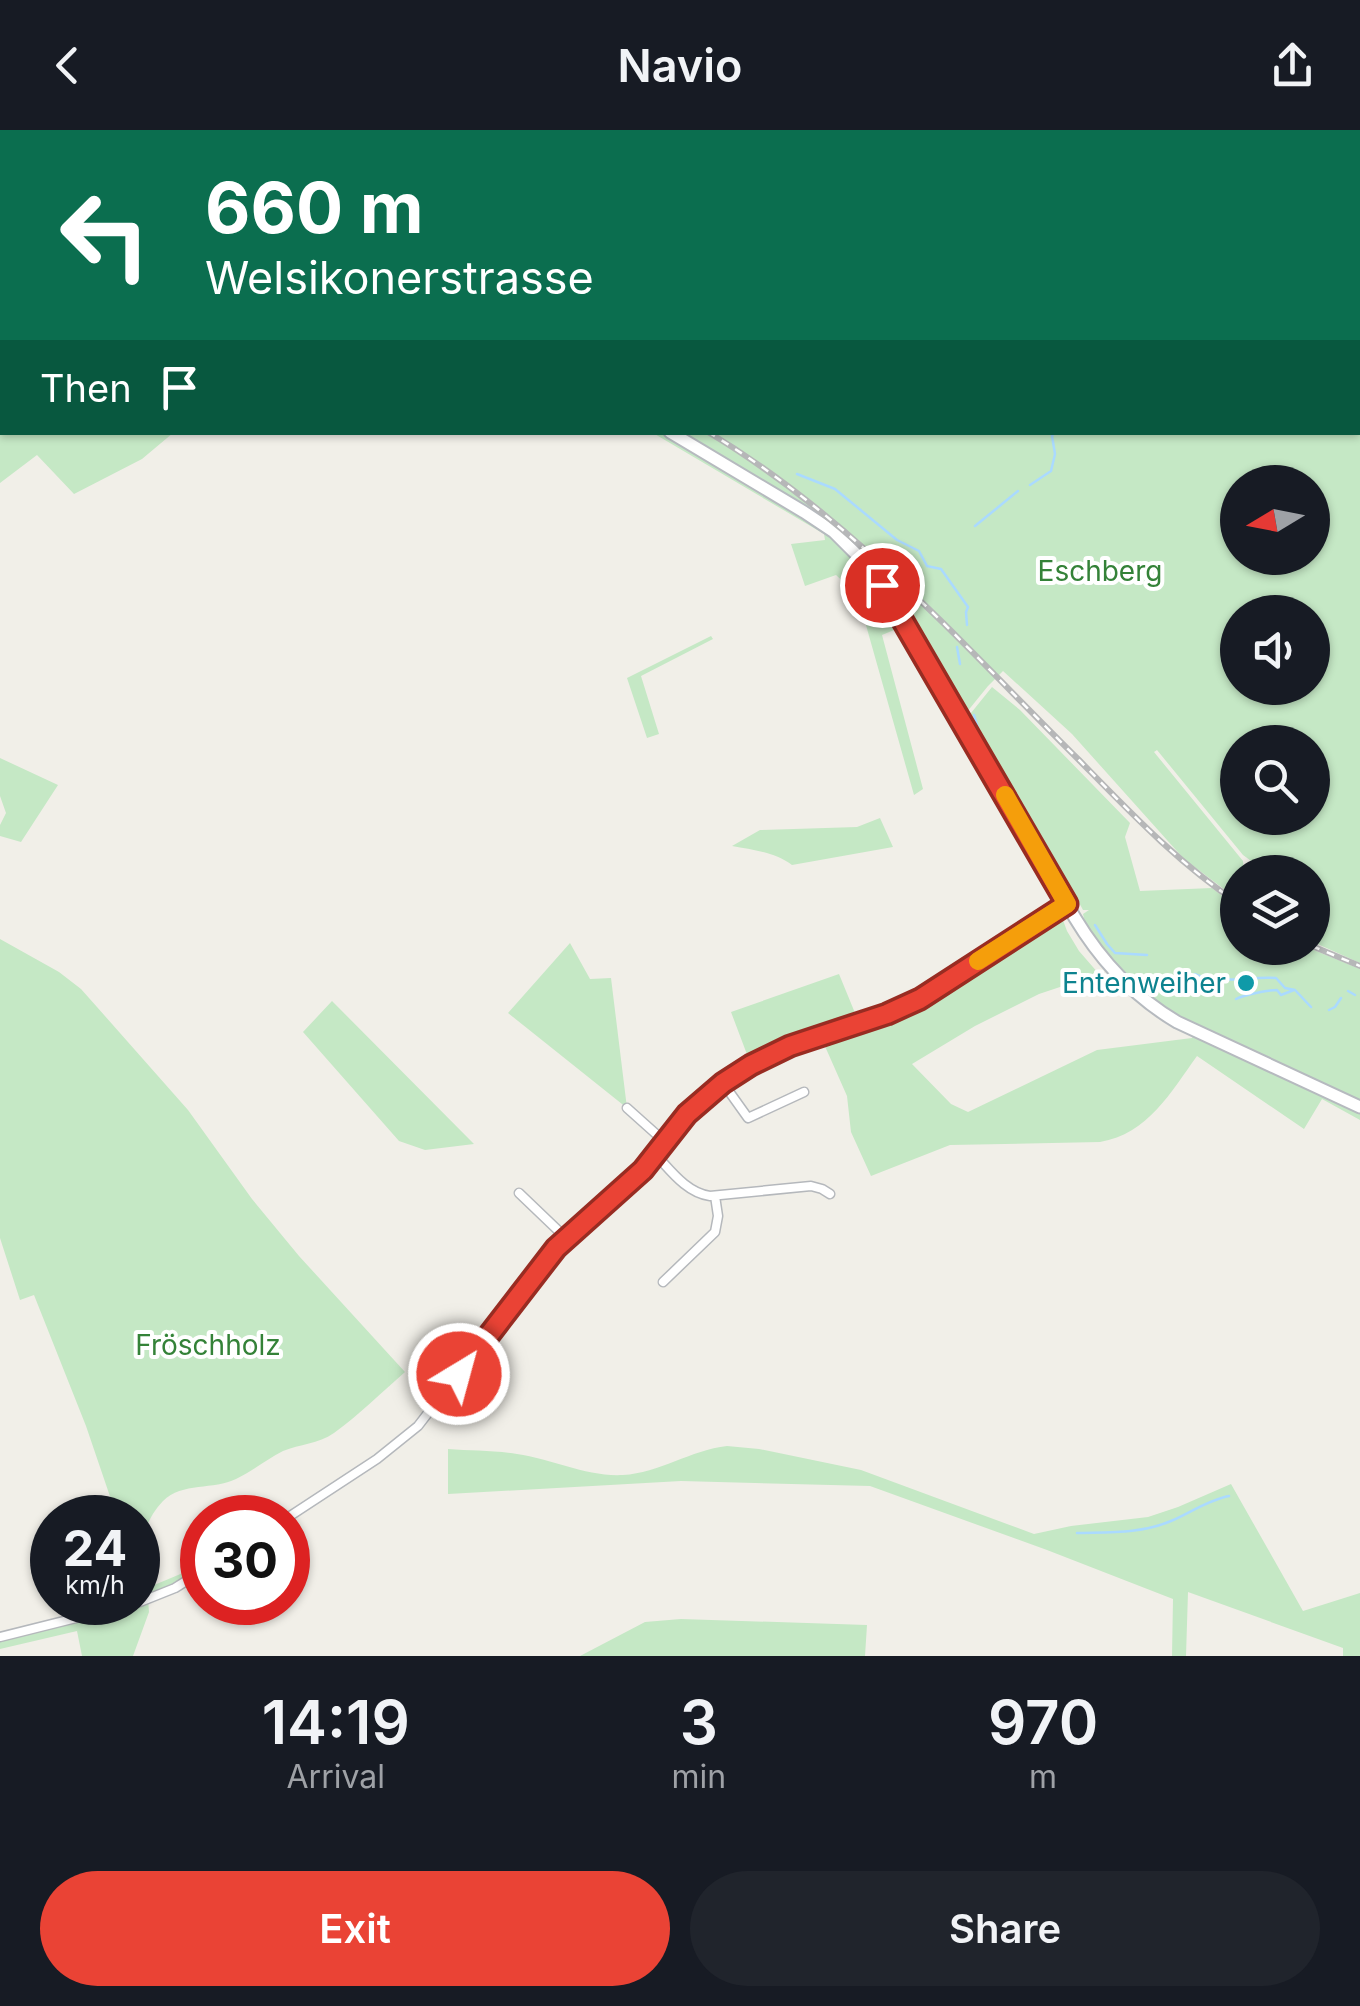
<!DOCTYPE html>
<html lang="en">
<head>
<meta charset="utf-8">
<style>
  body { margin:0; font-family:Inter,sans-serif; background:#20242c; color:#f1f3f6; height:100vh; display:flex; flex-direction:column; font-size:38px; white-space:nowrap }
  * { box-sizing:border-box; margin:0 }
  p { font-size:32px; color:#9ea1a6 }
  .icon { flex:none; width:55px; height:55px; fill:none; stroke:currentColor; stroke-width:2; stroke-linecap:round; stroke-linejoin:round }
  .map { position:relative; height:1526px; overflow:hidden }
  .drawer { display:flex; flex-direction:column; background:#171b24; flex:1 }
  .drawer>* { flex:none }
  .hud { position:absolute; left:0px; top:0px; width:1360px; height:305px; box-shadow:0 2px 8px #0004; background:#0b6e4f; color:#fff; overflow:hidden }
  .needle { width:65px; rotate:260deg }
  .tools { position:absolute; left:1220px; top:335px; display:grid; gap:20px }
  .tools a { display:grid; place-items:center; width:110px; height:110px; border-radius:50%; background:#171b24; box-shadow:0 2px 8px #0004; font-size:50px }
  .speed { position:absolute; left:30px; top:1365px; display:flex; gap:20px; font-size:50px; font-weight:700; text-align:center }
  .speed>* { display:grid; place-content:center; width:130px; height:130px; border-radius:50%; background:#171b24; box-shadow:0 2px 8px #0004; line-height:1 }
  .speed small { font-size:25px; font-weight:400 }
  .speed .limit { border:15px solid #d22; background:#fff; color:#111 }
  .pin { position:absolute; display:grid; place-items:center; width:85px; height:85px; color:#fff; margin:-42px; border:5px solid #fff; border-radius:50%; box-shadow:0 2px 10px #0007 }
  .me { position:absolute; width:110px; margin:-55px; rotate:37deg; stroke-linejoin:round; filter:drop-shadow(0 0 8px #0008) }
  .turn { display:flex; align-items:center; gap:35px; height:210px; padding:0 40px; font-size:45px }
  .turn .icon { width:130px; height:130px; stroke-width:2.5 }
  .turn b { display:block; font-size:70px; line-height:85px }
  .then { display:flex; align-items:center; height:95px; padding:0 40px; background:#0003; gap:20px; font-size:38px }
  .eta { display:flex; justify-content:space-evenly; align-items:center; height:170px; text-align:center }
  .eta b { font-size:60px; font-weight:600; line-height:70px }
  .button { display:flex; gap:20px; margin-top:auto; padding:20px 40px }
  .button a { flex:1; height:115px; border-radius:60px; background:#ea4335; color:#fff; font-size:40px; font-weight:600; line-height:115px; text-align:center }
  .button a+a { background:#20242c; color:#f1f3f6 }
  header { display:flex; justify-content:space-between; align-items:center; height:130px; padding:0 40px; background:#171b24; font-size:45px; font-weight:600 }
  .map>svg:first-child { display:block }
  .green { fill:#c5e8c5; fill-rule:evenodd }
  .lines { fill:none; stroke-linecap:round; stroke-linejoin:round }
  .stream { stroke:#aadaff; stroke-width:2.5 }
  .street-casing { stroke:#b5b8bc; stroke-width:11 }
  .secondary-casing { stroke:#b6babf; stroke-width:15 }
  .street { stroke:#fff; stroke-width:8 }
  .secondary { stroke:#fff; stroke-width:11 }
  .rail-casing { stroke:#b6b7b8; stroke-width:6 }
  .rail { stroke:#fff; stroke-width:2.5; stroke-dasharray:8; stroke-linecap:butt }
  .route-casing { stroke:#982c22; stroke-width:25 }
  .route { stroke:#ea4335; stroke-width:18 }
  .slow { stroke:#f59e0b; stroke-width:18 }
  .culture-dot { fill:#0f9aa8; stroke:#fff; stroke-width:4 }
  .labels { text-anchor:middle; stroke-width:8; stroke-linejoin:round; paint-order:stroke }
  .park-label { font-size:28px; fill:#348238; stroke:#fff }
  .culture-label { font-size:28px; fill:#0d838f; stroke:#fff; text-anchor:end }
</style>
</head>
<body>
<header><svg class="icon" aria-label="back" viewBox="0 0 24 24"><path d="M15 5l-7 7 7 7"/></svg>Navio<svg class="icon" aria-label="share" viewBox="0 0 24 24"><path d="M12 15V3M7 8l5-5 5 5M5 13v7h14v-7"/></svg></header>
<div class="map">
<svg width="1360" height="1526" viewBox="0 0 1360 1526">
  <rect width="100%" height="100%" fill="#f1efe8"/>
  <path class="green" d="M0 0H30L27 2H2V302L173 303 142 329 74 364 37 325 0 353Z
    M426 0H1360V833L1313 812 1312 742H1261L1258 736 1243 725 1157 620 1154 622 1243 731 1244 742H1238L1237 750 1225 755 1229 757 1237 754V769L1184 729 1072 604 1003 541 988 556 958 593 1051 758 1067 801 1079 821 1099 844 1039 864 975 896 912 934 951 974 968 982 1097 920 1192 908 1195 901C1157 873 1125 850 1097 811 1090 802 1085 795 1083 784L1089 780H1083L1069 754 1059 748 970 596 971 583 992 557 1020 580 1130 693 1125 707 1140 761 1212 758 1237 777 1238 818H1309L1360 839V990L1322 969 1304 999 1197 926C1171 962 1148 1004 1100 1012L950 1015 871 1046 851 1002 847 966 820 905 751 935 731 882 839 844 855 883 893 870 949 842 953 847 1049 776 1053 768 899 498 882 505 923 659 914 665 860 474 850 458 836 445 805 456 791 414 825 410 824 404 653 303 1358 302V2H430ZM1238 352H1312V428H1238ZM1238 482H1312V558H1238ZM1238 612H1312V688H1238Z
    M711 506 713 509 641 546 659 604 647 608 627 548Z
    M0 628 58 655 21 712 0 706V695L6 683 0 666Z
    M880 688 893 717 792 735C775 722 753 720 732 716L760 700 857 697Z
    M0 809 59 842 81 859 97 877 188 980 252 1069 299 1126 405 1242C382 1262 359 1285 334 1303 318 1314 300 1314 283 1321 267 1329 253 1341 236 1349 214 1360 182 1352 163 1371 137 1399 142 1424 147 1458L202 1435V1441L148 1469 149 1482 133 1526H82L77 1501 0 1519V1507L140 1472 138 1461V1388L117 1387 86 1296 34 1165 20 1170 0 1108Z
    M570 813 590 849 611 848 627 978 508 883Z
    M332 871 474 1014 425 1020 399 1011 303 902Z
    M727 1316 759 1319 861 1340 1034 1404 1071 1396 1148 1387 1178 1377 1231 1354 1303 1481 1360 1463V1526H1343V1518L1188 1462 1186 1526H1172L1173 1469 1047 1420 870 1356 681 1351 448 1364V1319C470 1321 494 1320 517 1324 552 1329 587 1347 623 1345 659 1343 691 1320 727 1316Z
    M681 1489 867 1495 865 1526H580L645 1492Z"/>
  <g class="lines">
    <path class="stream" d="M797 344 835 359 897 410 919 421 927 436 941 439 968 477 966 482 967 495
      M1030 355 1051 341 1055 324 1052 306 1055 302
      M975 396 1018 361
      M957 517 960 534
      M974 585 982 611 1050 728
      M1095 795 1107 814 1115 823 1147 825
      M1195 844C1217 855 1250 846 1276 848L1285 858 1295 860 1311 877
      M1348 861 1355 865
      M1236 869C1244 865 1268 860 1277 860L1281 865 1294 860
      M1329 880 1335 877 1341 868
      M1077 1403C1108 1402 1141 1404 1171 1391 1190 1383 1208 1370 1229 1366"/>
    <defs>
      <path id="street" d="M723 953 748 988 804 962
        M627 978 665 1012
        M656 1025C671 1041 687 1063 710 1066L811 1056 822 1059 830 1064
        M519 1063 566 1108
        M663 1152 715 1102 718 1086 715 1066
        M287 1388 377 1329 418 1296 548 1127 566 1108 648 1034 687 984 731 947 790 916 887 885 920 869 1067 774
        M0 1507 140 1472 175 1458 202 1441"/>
      <path id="secondary" d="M95 0 100 2
        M670 302 804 382 834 402 870 438 891 471 1075 788C1101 831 1133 866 1177 892L1360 977"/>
    </defs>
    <use href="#street" class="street-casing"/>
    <use href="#secondary" class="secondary-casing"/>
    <use href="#street" class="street"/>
    <use href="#secondary" class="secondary"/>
    <defs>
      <path id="rail" d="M145 0 150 2
        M708 302C852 388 962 514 1079 630 1129 681 1178 733 1238 773
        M1312 816 1360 836"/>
    </defs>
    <use href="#rail" class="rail-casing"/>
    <use href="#rail" class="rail"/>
  </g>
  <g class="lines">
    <defs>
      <path id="route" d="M459 1244 556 1118 643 1040 687 984 723 953 751 935 790 916 887 884 920 869 1067 774 882 455"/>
    </defs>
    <use href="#route" class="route-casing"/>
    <use href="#route" class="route"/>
    <path class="slow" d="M978 831 1067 774 1005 665"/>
  </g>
  <circle class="culture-dot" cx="1246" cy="853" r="10"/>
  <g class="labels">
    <g class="park-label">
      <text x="1100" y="451">Eschberg</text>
      <text x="208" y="1225">Fröschholz</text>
    </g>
    <g class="culture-label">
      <text x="1226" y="863">Entenweiher</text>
    </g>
  </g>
</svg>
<div class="tools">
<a><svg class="needle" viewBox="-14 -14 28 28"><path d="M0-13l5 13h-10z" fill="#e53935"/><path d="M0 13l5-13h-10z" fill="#9ea1a6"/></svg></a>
<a><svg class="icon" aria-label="sound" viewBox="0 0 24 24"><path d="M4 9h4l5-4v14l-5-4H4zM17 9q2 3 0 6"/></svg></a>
<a><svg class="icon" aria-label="search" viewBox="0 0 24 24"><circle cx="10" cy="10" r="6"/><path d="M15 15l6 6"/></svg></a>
<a><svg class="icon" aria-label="layers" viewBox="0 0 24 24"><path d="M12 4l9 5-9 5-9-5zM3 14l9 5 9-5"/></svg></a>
</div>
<div class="speed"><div>24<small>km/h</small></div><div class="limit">30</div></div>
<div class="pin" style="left:882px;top:455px;background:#d93025"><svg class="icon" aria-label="arrive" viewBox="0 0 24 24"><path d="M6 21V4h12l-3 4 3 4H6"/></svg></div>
<svg class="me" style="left:459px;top:1244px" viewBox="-20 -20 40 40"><circle r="17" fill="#ea4335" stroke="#fff" stroke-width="3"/><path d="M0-11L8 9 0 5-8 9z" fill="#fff"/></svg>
<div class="hud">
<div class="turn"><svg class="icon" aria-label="left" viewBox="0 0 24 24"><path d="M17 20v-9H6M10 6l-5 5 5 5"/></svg><div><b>660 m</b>Welsikonerstrasse</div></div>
<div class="then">Then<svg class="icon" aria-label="arrive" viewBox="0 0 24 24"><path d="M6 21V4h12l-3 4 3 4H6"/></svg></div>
</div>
</div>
<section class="drawer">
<div class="eta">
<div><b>14:19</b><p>Arrival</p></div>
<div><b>3</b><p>min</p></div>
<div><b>970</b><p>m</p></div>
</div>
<div class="button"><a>Exit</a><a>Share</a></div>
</section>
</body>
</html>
